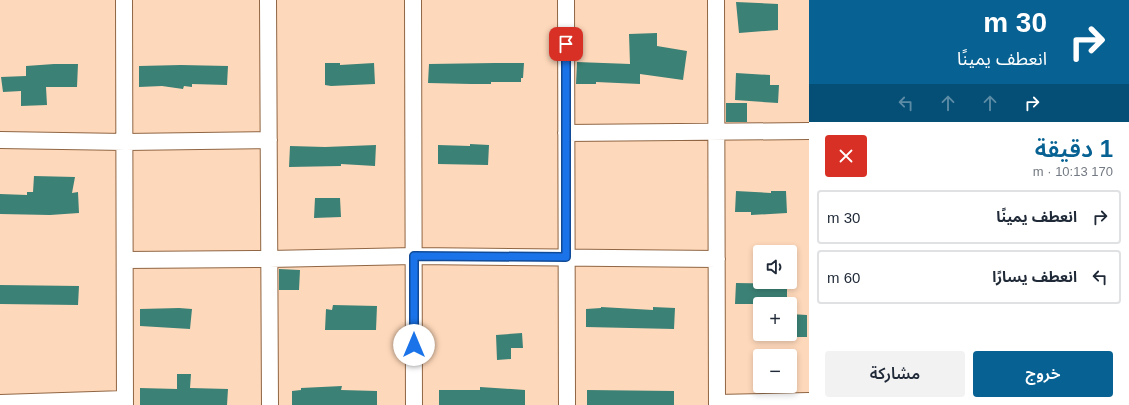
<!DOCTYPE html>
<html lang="ar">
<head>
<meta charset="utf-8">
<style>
  body { margin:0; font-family:Arial,"Noto Sans Arabic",sans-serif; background:#f2f2f3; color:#1f2937; direction:rtl; height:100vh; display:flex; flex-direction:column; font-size:15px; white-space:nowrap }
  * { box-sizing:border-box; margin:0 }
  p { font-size:13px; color:#747a83 }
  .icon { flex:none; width:22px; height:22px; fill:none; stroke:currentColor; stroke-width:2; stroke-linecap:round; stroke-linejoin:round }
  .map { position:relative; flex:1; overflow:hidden; direction:ltr }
  .panel { display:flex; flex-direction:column; background:#fff; width:320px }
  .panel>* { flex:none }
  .hud { background:#076293; color:#fff; overflow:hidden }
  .buttons { position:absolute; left:753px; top:245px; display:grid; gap:8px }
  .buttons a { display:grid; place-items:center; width:44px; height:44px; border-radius:4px; background:#fff; box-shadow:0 2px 6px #0003; font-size:20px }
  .pin { position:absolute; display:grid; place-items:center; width:34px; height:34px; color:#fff; margin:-17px; border-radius:8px; box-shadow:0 2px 6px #0006 }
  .me { position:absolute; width:44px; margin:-22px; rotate:0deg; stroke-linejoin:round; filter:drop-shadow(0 0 3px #0008) }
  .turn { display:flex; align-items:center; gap:14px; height:84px; padding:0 16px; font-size:18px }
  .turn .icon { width:52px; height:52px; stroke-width:2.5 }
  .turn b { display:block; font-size:28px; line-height:34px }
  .lanes { display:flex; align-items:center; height:38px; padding:0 16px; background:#0003; justify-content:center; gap:20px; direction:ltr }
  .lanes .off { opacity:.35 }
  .round { display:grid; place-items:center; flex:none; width:42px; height:42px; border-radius:4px; background:#f2f2f3 }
  .headline { display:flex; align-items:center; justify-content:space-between; height:68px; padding:0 16px }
  h1 { font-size:24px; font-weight:600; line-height:30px; color:#076293 }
  .primary-button { display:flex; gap:8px; margin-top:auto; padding:8px 16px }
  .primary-button a { flex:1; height:46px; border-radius:4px; background:#076293; color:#fff; font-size:16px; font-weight:600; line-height:46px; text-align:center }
  .primary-button a+a { background:#f2f2f3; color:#1f2937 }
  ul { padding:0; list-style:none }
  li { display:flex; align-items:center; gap:12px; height:54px; margin:0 8px 6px; padding:0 8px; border:2px solid #e0e1e3; border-radius:4px }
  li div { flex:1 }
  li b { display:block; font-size:15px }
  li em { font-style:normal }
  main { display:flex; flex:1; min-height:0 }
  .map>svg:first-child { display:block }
  .building { fill:#3c8175 }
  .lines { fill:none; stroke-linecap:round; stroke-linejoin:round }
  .street-casing { stroke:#906644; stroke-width:18 }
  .street { stroke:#fff; stroke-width:16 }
  .route-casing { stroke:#114b97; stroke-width:10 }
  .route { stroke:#1a73e8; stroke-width:7 }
</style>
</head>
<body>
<main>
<section class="panel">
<div class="hud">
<div class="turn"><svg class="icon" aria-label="right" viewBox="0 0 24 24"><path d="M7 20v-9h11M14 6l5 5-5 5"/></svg><div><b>30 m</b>انعطف يمينًا</div></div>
<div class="lanes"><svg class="icon off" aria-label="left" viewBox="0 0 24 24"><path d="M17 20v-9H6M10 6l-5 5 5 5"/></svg><svg class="icon off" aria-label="ahead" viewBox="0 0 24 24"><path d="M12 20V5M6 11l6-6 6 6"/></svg><svg class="icon off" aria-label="ahead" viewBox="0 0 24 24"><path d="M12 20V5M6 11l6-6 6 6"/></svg><svg class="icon" aria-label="right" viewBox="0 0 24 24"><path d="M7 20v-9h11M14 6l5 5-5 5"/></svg></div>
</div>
<div class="headline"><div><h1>1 دقيقة</h1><p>170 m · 10:13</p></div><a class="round" style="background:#d93025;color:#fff"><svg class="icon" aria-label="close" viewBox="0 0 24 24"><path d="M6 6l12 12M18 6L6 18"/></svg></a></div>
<ul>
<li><svg class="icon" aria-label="right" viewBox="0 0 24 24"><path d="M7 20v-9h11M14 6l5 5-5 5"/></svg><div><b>انعطف يمينًا</b></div><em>30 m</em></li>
<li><svg class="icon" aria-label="left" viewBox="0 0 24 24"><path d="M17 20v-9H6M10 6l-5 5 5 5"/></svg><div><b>انعطف يسارًا</b></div><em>60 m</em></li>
</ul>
<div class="primary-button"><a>خروج</a><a>مشاركة</a></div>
</section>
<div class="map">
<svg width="809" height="405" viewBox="0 0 809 405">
  <rect width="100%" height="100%" fill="#fed8ba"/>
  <path class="building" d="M736 2 778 4V30L739 33Z
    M657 33V46L687 51 683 80 640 74V84L596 82V84H576L577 62 630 64 629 34Z
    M325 63H340V65L374 63 375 84 331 86 325 85Z
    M495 63H524L523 78H521V82H491V84H471L428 83 429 64Z
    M54 64H78L77 87H46L47 105 21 106V91L3 92 1 77 26 76V66Z
    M181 65 228 66 227 85 192 84V87L184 86 183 89 162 86 139 87V66Z
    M736 73 770 75V85H779L778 103 735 100Z
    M726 103H747V122H726Z
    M470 144 489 145 488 165 438 164V145L470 146Z
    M376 145 375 166 341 164V166L289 167 290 146 325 147Z
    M34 176 75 177 72 193 78 192 79 213 50 215 0 214V194L27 195V192H33Z
    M736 191 771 193V191H786L787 213 751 215V212H735Z
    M315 198H340L341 217 314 218Z
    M279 269 300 270 299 290H279Z
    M736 283 787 284V304H735Z
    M0 285 79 286 78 305 0 304Z
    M333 305 377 306 376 330H325L326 309 332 310Z
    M601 307 653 310V307L675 308 674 329 586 327V309L601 308Z
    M179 308 192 309 190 329 140 326V309Z
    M790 314 807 315V337H790Z
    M522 333 523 348H511V359L497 360 496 335Z
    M177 374H191L190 388 228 389 227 405H140V388L177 389Z
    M342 386 341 390 377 391V405H292V391L301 390V388Z
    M480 387 525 390V405H439V390H480Z
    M587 390 674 391V405H587Z"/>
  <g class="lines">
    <defs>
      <path id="street" d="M124 0 125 405
        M268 0 270 405
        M413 0 414 405
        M566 0 567 405
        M716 0 717 405
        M566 133 809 131
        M0 140 125 142 269 140
        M125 260 269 259 414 256 717 259
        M0 403 125 399
        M717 403 809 401"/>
    </defs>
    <use href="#street" class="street-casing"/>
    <use href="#street" class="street"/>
  </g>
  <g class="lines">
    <defs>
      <path id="route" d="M414 345V256L566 257V44"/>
    </defs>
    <use href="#route" class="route-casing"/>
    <use href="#route" class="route"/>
  </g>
</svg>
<div class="buttons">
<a><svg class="icon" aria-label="sound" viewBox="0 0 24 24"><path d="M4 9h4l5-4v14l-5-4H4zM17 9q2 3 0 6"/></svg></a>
<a>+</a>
<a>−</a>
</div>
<div class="pin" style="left:566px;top:44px;background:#d93025"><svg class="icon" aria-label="arrive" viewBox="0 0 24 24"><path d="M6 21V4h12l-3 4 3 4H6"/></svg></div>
<svg class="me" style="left:414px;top:345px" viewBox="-20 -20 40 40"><circle r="19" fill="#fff"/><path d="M0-13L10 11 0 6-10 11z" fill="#1a73e8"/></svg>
</div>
</main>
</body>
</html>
